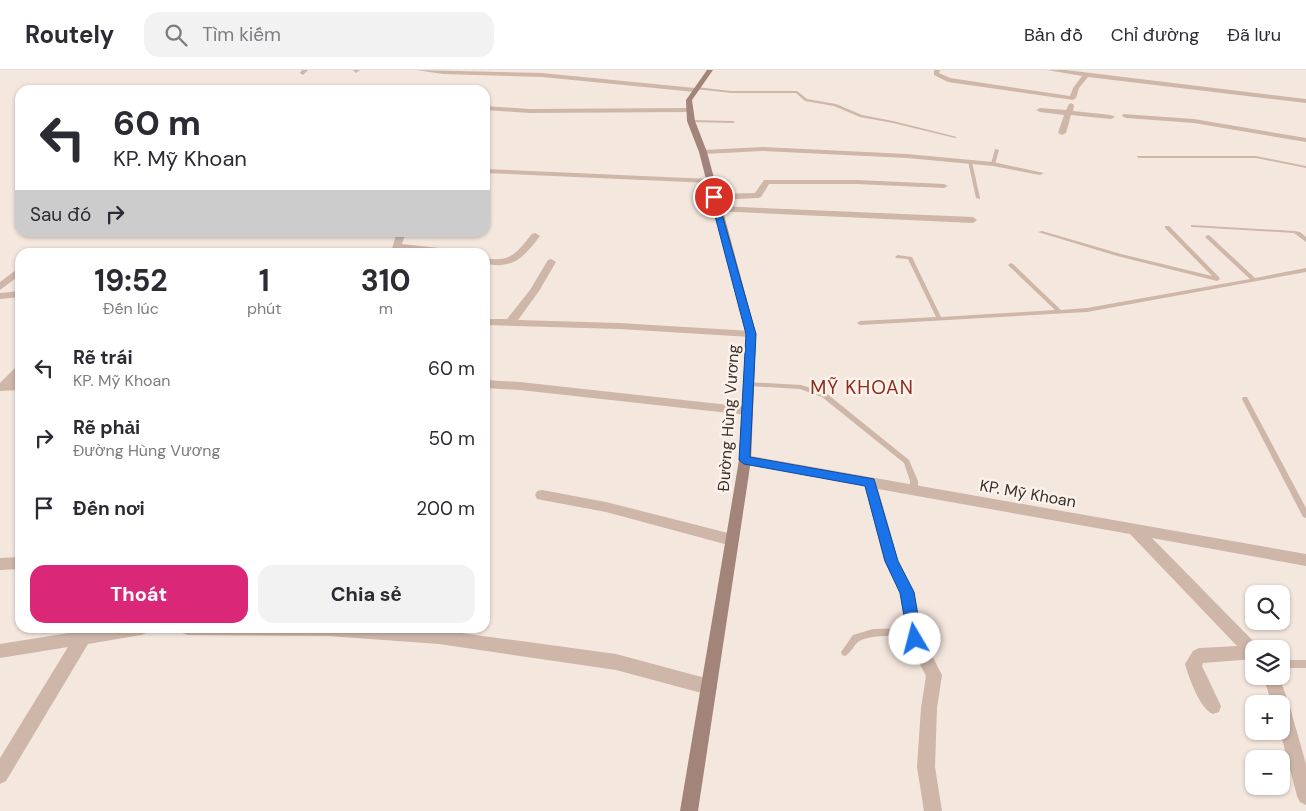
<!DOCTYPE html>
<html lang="vi">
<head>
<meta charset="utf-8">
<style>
  body { margin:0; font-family:"DM Sans",sans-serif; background:#f2f2f3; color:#2b2b33; height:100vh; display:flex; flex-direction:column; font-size:19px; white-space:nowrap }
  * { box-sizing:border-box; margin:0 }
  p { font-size:16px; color:#7c7c81 }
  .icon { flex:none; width:28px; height:28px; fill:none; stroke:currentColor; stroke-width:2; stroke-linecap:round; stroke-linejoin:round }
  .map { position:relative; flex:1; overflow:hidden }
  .drawer { position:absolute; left:15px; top:178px; width:475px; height:385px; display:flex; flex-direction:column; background:#fff; border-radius:15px; box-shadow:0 1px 4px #0004 }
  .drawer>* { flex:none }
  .top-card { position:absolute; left:15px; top:15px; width:475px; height:152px; border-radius:15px; box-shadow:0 1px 4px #0004; background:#fff; color:#2b2b33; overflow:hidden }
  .tools { position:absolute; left:1245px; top:515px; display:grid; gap:10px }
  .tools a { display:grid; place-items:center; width:45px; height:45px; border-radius:10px; background:#fff; box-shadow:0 1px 4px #0004; font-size:25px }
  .pin { position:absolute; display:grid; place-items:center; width:42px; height:42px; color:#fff; margin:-21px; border:2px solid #fff; border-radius:50%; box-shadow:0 1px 5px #0007 }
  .me { position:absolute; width:55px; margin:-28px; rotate:352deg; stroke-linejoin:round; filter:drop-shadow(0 0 4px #0008) }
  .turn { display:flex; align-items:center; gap:18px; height:105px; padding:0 15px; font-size:22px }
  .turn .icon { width:65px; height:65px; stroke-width:2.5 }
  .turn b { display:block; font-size:35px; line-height:42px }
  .then { display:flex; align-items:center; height:48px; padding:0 15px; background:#0003; gap:10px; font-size:19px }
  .eta { display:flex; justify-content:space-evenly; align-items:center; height:85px; text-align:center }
  .eta b { font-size:30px; font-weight:700; line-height:35px }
  .action { display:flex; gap:10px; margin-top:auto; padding:10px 15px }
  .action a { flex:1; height:58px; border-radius:15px; background:#db2777; color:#fff; font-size:20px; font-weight:700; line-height:58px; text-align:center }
  .action a+a { background:#f2f2f3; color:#2b2b33 }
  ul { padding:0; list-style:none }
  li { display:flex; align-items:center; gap:15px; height:70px; padding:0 15px }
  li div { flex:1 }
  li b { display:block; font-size:19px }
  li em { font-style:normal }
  header { display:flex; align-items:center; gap:30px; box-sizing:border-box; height:70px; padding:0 25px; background:#fff; border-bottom:1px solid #e1e1e2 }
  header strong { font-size:24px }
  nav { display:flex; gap:28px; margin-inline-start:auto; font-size:18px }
  .search { width:350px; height:45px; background:#f2f2f3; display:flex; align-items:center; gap:12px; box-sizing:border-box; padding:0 18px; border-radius:15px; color:#7c7c81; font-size:19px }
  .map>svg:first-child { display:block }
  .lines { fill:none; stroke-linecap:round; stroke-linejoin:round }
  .lane { fill:#ceb6a9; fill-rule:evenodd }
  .street { fill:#ceb6a9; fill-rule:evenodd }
  .secondary { fill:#a2847a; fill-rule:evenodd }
  .route { fill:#1a73e8; stroke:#114b97 }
  .labels { text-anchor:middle; stroke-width:5; stroke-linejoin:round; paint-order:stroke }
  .street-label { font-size:16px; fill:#3a2d29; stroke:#fbf2eb }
  .quarter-label { font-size:19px; letter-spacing:1px; fill:#8f2b1d; stroke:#fbf2eb }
</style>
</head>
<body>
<header>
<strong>Routely</strong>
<div class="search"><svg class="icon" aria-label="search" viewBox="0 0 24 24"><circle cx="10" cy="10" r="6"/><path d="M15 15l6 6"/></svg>Tìm kiếm</div>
<nav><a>Bản đồ</a><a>Chỉ đường</a><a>Đã lưu</a></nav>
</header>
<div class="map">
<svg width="1306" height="741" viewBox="0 0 1306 741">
  <rect width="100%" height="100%" fill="#f4e7de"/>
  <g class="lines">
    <path class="lane" d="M696 17 731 21H797L807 29 836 34 862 45 893 51 957 67 955 68 893 53 860 47 834 36 805 31 796 23H731L695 19V17Z
      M691 50 733 51 735 52 733 53 690 52V50Z
      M995 79 999 80 995 94 993 95 991 94Z
      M1137 86H1256L1306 96V98L1256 88H1139L1137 87Z
      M968 91 972 92 980 128V129L976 128Z
      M1191 155 1294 161 1300 162 1306 167V172L1294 163 1193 157H1191Z
      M1165 156H1169L1218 206 1220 209 1219 210 1217 211 1117 186 1038 162 1042 161 1121 184 1212 206 1165 158Z
      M1208 165 1210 166 1255 208 1306 198V202L1087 242 860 255 857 253 860 251 936 247 908 189 896 188 895 187 898 185 912 187 941 247 1055 240 1009 196 1008 195 1011 193 1013 194 1061 240 1087 238 1250 209 1206 168 1205 167Z
      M747 312 801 315 826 323 909 390 918 411V420L917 422H911L910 420V411L904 393 822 327 800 319 749 316 746 314Z
      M1243 327H1247L1248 329 1306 438V448L1303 447 1242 329Z
      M913 558 916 559 917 562 916 565 913 566C900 566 868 564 858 572 853 576 851 583 845 586L842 585 841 582 853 565 873 559Z
      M1281 590H1306V598H1281Z"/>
    <path class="street" d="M302 0H308L303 5 300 3Z
      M353 0H360L356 3Z
      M416 0 542 3 695 18 698 20 695 22 542 7 443 4Z
      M934 0H940L939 3 950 8 1070 26 1073 18 1082 6 1047 0H1066L1306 29V33L1088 7 1079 18 1076 28 1073 30 948 12 934 5Z
      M1071 33 1074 35 1073 41 1111 45 1115 47 1111 49 1071 45 1066 63 1062 65 1058 63 1064 45 1040 42 1036 40 1040 38 1066 40 1069 34Z
      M485 36 530 39 689 38 693 40 689 42 530 43 485 40Z
      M1123 44 1194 49 1306 68V72L1194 53 1126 48 1122 46Z
      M763 77 907 84 993 92 1044 103 1040 105 993 96 907 88 763 81 703 84 699 82 703 80Z
      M485 99 710 109 714 111 710 113 485 103Z
      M764 110H857L944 114 948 116 944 118 857 114H769L761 127 758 128 714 130 710 127 714 124 755 123Z
      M717 136 973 147 977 150 973 153 714 141V137Z
      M397 162H406L402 174 448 179 453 182H428L401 179 399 182H391Z
      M535 163 540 166C523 188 514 199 485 194V188C511 193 516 183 532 164Z
      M551 189 556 192 539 221 518 250 619 253 751 261 756 264 751 267 619 259 485 255V249H507L530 220 548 190Z
      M20 197V205L0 220V212Z
      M20 221V227L0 229V223Z
      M20 296V307L15 312H20V320L0 321V313L16 297Z
      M485 310 520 312 747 337 753 341 747 345 520 320 485 318Z
      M745 385 1306 484V496L1152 468 1261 579H1254V589L1203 593 1202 596 1221 636 1219 642 1213 644C1200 639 1189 608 1185 594L1193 581 1199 578 1237 576 1130 464 878 419 898 490 914 522 923 568 942 605 937 638 935 697 942 741H924L917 697 921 638 926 606 907 569 900 522 884 491 865 416 740 393 739 390 740 387Z
      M542 420 606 432 732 464 737 466 739 470 737 474 732 476 606 442 542 430 537 429 535 425 537 421Z
      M20 487V499L0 500V488Z
      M100 558H149L147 563 141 565 88 574 6 711 0 714V688L68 577 0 588V574Z
      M180 558H407L439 560 616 584 709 609 715 611 717 617 715 623 709 625 616 600 439 574 328 566 188 565 182 563Z
      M1263 606H1279L1289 634 1306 694V735L1300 732 1297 726 1280 661H1281V634H1272Z"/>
    <path class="secondary" d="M707 0H713L692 30 695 51 707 82 756 264 751 390 698 741H680L739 390 746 264 699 82 687 51 686 30Z"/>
  </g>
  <path class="route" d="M714 124 717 127 756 264 750 387 874 409 898 491 914 522 922 569 920 573 915 575 910 573 908 569 900 523 885 491 865 416 744 394 739 390 746 264 710 127Z"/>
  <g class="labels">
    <g class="street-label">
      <text transform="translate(728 348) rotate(-86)" y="6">Đường Hùng Vương</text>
      <text transform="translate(1028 423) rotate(10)" y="6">KP. Mỹ Khoan</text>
    </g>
    <g class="quarter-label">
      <text x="862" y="324">MỸ KHOAN</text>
    </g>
  </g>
</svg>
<div class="tools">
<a><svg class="icon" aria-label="search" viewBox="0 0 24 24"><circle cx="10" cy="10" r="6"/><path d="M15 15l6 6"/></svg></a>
<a><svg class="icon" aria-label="layers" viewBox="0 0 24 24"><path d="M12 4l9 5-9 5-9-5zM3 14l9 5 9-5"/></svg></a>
<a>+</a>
<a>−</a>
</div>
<div class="pin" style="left:714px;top:127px;background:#d93025"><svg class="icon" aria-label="arrive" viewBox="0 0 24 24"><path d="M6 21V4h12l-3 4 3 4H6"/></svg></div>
<svg class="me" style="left:915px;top:569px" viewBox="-20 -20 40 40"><circle r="19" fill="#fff"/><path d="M0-13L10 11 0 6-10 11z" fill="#1a73e8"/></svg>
<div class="top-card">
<div class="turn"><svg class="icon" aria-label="left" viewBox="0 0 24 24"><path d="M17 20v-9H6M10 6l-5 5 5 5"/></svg><div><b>60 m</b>KP. Mỹ Khoan</div></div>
<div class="then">Sau đó<svg class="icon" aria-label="right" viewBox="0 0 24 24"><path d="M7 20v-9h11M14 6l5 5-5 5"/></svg></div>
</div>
<section class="drawer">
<div class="eta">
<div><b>19:52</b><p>Đến lúc</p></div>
<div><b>1</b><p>phút</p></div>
<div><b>310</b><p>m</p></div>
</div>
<ul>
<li><svg class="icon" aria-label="left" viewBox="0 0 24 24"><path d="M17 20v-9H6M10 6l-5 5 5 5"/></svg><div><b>Rẽ trái</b><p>KP. Mỹ Khoan</p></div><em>60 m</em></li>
<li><svg class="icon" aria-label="right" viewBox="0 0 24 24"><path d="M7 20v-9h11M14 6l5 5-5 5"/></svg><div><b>Rẽ phải</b><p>Đường Hùng Vương</p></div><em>50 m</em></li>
<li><svg class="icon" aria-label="arrive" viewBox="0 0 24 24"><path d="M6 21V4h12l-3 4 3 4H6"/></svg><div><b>Đến nơi</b></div><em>200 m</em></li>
</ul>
<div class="action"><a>Thoát</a><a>Chia sẻ</a></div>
</section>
</div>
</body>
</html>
